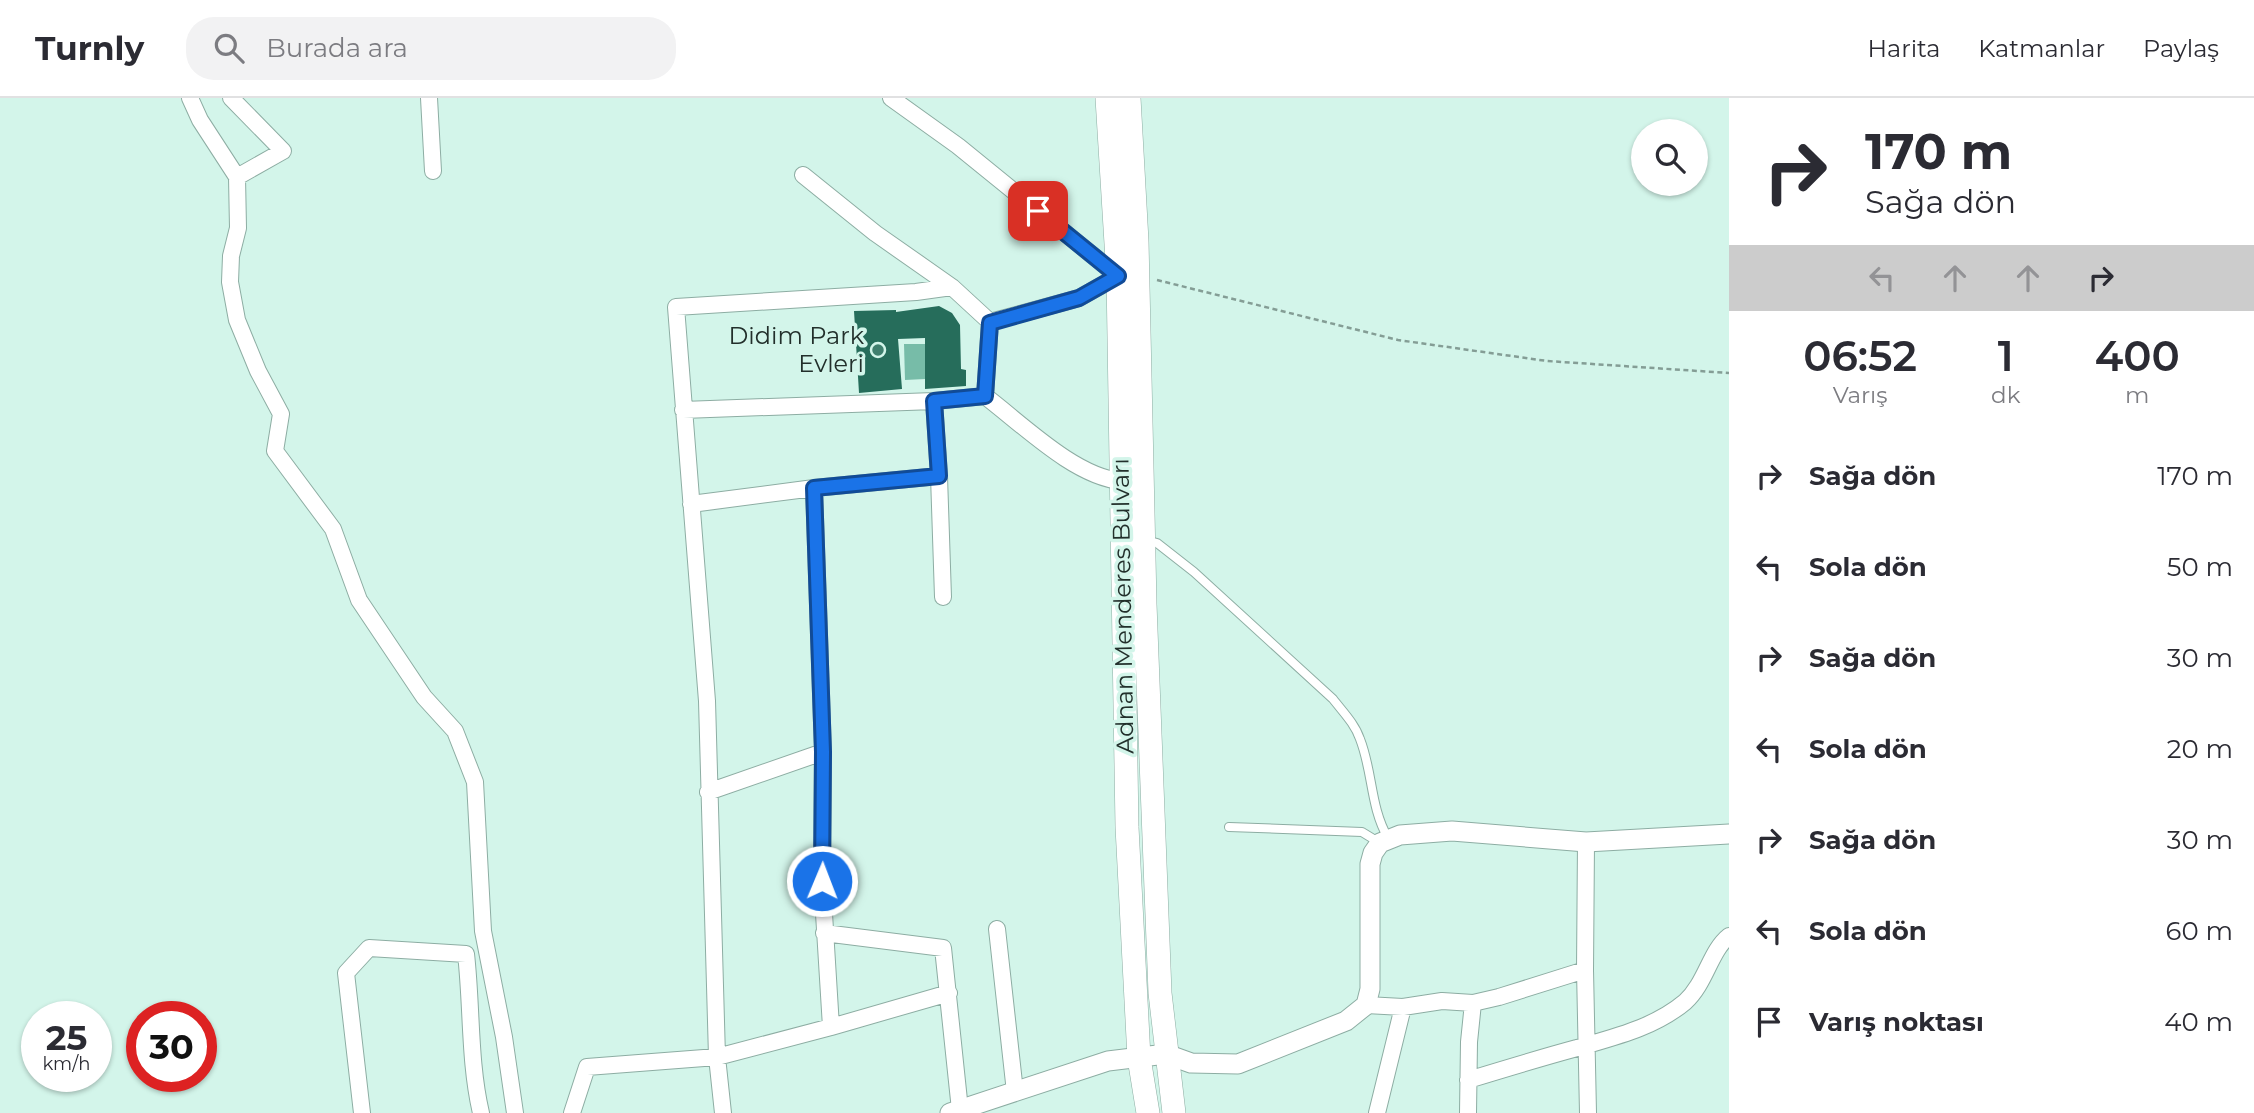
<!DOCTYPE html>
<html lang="tr">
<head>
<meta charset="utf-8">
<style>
  body { margin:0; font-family:Montserrat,sans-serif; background:#f2f2f3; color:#2b2b33; height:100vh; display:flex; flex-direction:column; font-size:26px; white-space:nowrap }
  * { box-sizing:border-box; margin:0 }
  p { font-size:23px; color:#7c7c81 }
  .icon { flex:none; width:38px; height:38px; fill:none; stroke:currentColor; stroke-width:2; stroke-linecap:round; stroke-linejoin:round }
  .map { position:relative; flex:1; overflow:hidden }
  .sheet { display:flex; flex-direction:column; background:#fff; width:525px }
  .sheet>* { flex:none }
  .banner { background:#fff; color:#2b2b33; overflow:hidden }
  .tools { position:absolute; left:1631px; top:21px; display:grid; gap:14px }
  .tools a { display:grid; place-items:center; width:77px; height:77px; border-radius:50%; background:#fff; box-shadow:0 2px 5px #0004; font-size:35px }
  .speed { position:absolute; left:21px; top:903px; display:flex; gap:14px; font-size:35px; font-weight:700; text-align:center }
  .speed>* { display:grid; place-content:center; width:91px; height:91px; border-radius:50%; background:#fff; box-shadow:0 2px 5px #0004; line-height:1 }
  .speed small { font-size:18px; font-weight:400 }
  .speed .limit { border:10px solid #d22; background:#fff; color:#111 }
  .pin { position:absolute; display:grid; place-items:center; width:60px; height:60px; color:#fff; margin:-30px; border-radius:14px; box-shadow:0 4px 10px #0006 }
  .me { position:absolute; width:77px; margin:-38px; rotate:1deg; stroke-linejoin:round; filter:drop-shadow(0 0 5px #0008) }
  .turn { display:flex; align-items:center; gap:24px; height:147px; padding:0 21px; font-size:32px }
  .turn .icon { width:91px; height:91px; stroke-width:2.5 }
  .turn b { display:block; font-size:49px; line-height:60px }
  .lanes { display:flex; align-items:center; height:66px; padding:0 21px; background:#0003; justify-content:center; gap:35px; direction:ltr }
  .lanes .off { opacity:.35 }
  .eta { display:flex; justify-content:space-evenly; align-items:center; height:119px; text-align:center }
  .eta b { font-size:42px; font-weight:600; line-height:49px }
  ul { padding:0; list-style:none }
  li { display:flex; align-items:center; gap:21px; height:91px; padding:0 21px }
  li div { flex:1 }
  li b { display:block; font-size:26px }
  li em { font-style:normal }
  header { display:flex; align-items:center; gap:42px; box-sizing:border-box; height:98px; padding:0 35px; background:#fff; border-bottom:2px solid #e1e1e2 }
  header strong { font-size:33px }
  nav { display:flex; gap:38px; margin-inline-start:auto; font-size:24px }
  .search { width:490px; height:63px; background:#f2f2f3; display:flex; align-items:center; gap:18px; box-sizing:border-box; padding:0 24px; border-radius:28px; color:#7c7c81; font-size:26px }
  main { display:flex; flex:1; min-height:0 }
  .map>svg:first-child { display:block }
  .water { fill:#77bca8 }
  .building { fill:#266d5b }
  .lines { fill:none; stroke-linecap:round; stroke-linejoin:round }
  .service-casing { stroke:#8dada3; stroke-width:10 }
  .minor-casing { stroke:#8dada3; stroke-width:18 }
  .tertiary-casing { stroke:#8dada3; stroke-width:21 }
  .secondary-casing { stroke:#8dada3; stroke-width:24 }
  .path { stroke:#849d95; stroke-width:2.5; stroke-dasharray:5 3.5; stroke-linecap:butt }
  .service { stroke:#fff; stroke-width:8 }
  .minor { stroke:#fff; stroke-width:16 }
  .tertiary { stroke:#fff; stroke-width:19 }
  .secondary { stroke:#fff; stroke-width:23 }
  .route-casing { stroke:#114b97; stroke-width:18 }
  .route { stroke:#1a73e8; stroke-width:12 }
  .poi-dot { fill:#3f7f6e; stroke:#d3f5ea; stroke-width:2.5 }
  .labels { text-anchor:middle; stroke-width:7; stroke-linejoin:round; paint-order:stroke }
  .poi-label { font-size:24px; fill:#222f2b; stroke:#d3f5ea; text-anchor:end }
  .street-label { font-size:24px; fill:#222f2b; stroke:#d3f5ea }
</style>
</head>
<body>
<header>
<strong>Turnly</strong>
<div class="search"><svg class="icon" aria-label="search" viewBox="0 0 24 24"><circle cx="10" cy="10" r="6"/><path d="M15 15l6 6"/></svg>Burada ara</div>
<nav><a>Harita</a><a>Katmanlar</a><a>Paylaş</a></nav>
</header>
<main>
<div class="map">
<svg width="1729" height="1015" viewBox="0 0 1729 1015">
  <rect width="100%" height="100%" fill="#d3f5ea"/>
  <path class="water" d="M904 246H925V281L905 282Z"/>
  <path class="building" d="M939 208 952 215 960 227 961 271 966 272V288L925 291V240L898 241 902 291 859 295 854 213 896 212V214Z"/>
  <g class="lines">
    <defs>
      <path id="service" d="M1146 442 1157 445 1194 474 1333 601C1343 614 1355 626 1360 641 1373 674 1370 709 1388 740
        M1229 729 1362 734 1380 745"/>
      <path id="minor" d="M190 0 200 22 237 79 238 130 231 158 230 184 237 222 258 273 281 316 275 353 333 431 359 502 424 599 455 633 475 684 483 833 504 939 515 1015
        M231 0 283 53 237 79
        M429 0 433 73
        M891 0 958 48 1118 178 1079 200 990 224
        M803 77 875 135 952 189 990 224 985 298
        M934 303 939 378 943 499
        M683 312 934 303 985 298C1022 326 1075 379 1121 383
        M691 406 814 390 939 378
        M708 694 823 654
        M1586 744 1585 872 1588 1015
        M997 831 1015 994
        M824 835 943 850 960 1012
        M1366 907 1403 909 1442 903 1473 905 1499 899 1585 872
        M831 929 949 895
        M1468 982C1504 971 1540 960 1577 950 1614 939 1654 930 1685 904 1706 885 1710 853 1729 838
        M362 1015 346 875 369 850 466 856C472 909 469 964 481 1015
        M572 1015 587 969 717 959 831 929 822 783 823 654 814 390
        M723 1015 717 959 707 603 676 209 916 194 952 189
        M1377 1015 1403 909
        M1468 1015 1469 944 1473 905"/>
      <path id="tertiary" d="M950 1015 1108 963 1166 956 1191 965 1238 966 1346 923 1366 907 1370 891V766L1373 755 1380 745 1400 737 1452 733 1586 744 1729 736"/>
      <path id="secondary" d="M1107 0 1118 178 1127 729 1139 960 1148 1015
        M1129 0 1137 143 1145 506 1160 895 1174 1015"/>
    </defs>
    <use href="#service" class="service-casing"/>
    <use href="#minor" class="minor-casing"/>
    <use href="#tertiary" class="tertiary-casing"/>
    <use href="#secondary" class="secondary-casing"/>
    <path class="path" d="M1157 182 1398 242 1547 263 1729 275"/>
    <use href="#service" class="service"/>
    <use href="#minor" class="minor"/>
    <use href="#tertiary" class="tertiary"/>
    <use href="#secondary" class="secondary"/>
  </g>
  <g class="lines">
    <defs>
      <path id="route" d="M822 783 823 654 814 390 939 378 934 303 985 298 990 225 1079 200 1118 178 1038 113"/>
    </defs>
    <use href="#route" class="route-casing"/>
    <use href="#route" class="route"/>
  </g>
  <circle class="poi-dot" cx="878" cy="252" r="7"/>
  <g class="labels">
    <g class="poi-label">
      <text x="864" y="246">Didim Park<tspan x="864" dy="28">Evleri</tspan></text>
    </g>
    <g class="street-label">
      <text transform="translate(1123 508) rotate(-91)" y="8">Adnan Menderes Bulvarı</text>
    </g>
  </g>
</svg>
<div class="tools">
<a><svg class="icon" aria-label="search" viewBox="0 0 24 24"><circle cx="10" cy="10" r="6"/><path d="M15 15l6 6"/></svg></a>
</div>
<div class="speed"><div>25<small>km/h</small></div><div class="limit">30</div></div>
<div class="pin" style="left:1038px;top:113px;background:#d93025"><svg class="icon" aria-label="arrive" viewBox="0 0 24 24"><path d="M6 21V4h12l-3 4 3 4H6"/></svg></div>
<svg class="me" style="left:822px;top:783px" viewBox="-20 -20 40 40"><circle r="17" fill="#1a73e8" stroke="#fff" stroke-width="3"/><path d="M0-11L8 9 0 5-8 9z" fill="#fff"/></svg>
</div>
<section class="sheet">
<div class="banner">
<div class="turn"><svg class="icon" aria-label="right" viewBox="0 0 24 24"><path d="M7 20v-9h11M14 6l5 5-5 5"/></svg><div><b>170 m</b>Sağa dön</div></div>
<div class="lanes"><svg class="icon off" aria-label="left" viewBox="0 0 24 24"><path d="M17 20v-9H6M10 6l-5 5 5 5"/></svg><svg class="icon off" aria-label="ahead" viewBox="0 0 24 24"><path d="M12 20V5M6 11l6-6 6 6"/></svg><svg class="icon off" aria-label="ahead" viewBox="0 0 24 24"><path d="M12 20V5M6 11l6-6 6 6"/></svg><svg class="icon" aria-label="right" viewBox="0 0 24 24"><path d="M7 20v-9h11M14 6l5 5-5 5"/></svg></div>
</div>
<div class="eta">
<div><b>06:52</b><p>Varış</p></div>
<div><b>1</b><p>dk</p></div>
<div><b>400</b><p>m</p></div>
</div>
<ul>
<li><svg class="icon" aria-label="right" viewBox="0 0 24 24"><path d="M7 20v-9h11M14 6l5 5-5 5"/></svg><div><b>Sağa dön</b></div><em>170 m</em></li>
<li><svg class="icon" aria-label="left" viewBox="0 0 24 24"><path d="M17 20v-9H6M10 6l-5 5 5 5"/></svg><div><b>Sola dön</b></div><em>50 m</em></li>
<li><svg class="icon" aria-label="right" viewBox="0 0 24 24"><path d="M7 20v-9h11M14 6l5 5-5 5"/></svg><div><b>Sağa dön</b></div><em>30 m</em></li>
<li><svg class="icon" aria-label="left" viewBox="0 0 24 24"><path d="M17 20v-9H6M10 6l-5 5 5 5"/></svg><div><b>Sola dön</b></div><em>20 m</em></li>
<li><svg class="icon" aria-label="right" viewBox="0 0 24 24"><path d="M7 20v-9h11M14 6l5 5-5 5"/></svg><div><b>Sağa dön</b></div><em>30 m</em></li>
<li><svg class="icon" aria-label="left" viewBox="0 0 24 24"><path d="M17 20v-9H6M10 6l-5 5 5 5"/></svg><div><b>Sola dön</b></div><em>60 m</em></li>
<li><svg class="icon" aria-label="arrive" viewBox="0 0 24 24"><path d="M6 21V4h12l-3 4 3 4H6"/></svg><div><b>Varış noktası</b></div><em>40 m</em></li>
</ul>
</section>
</main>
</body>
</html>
